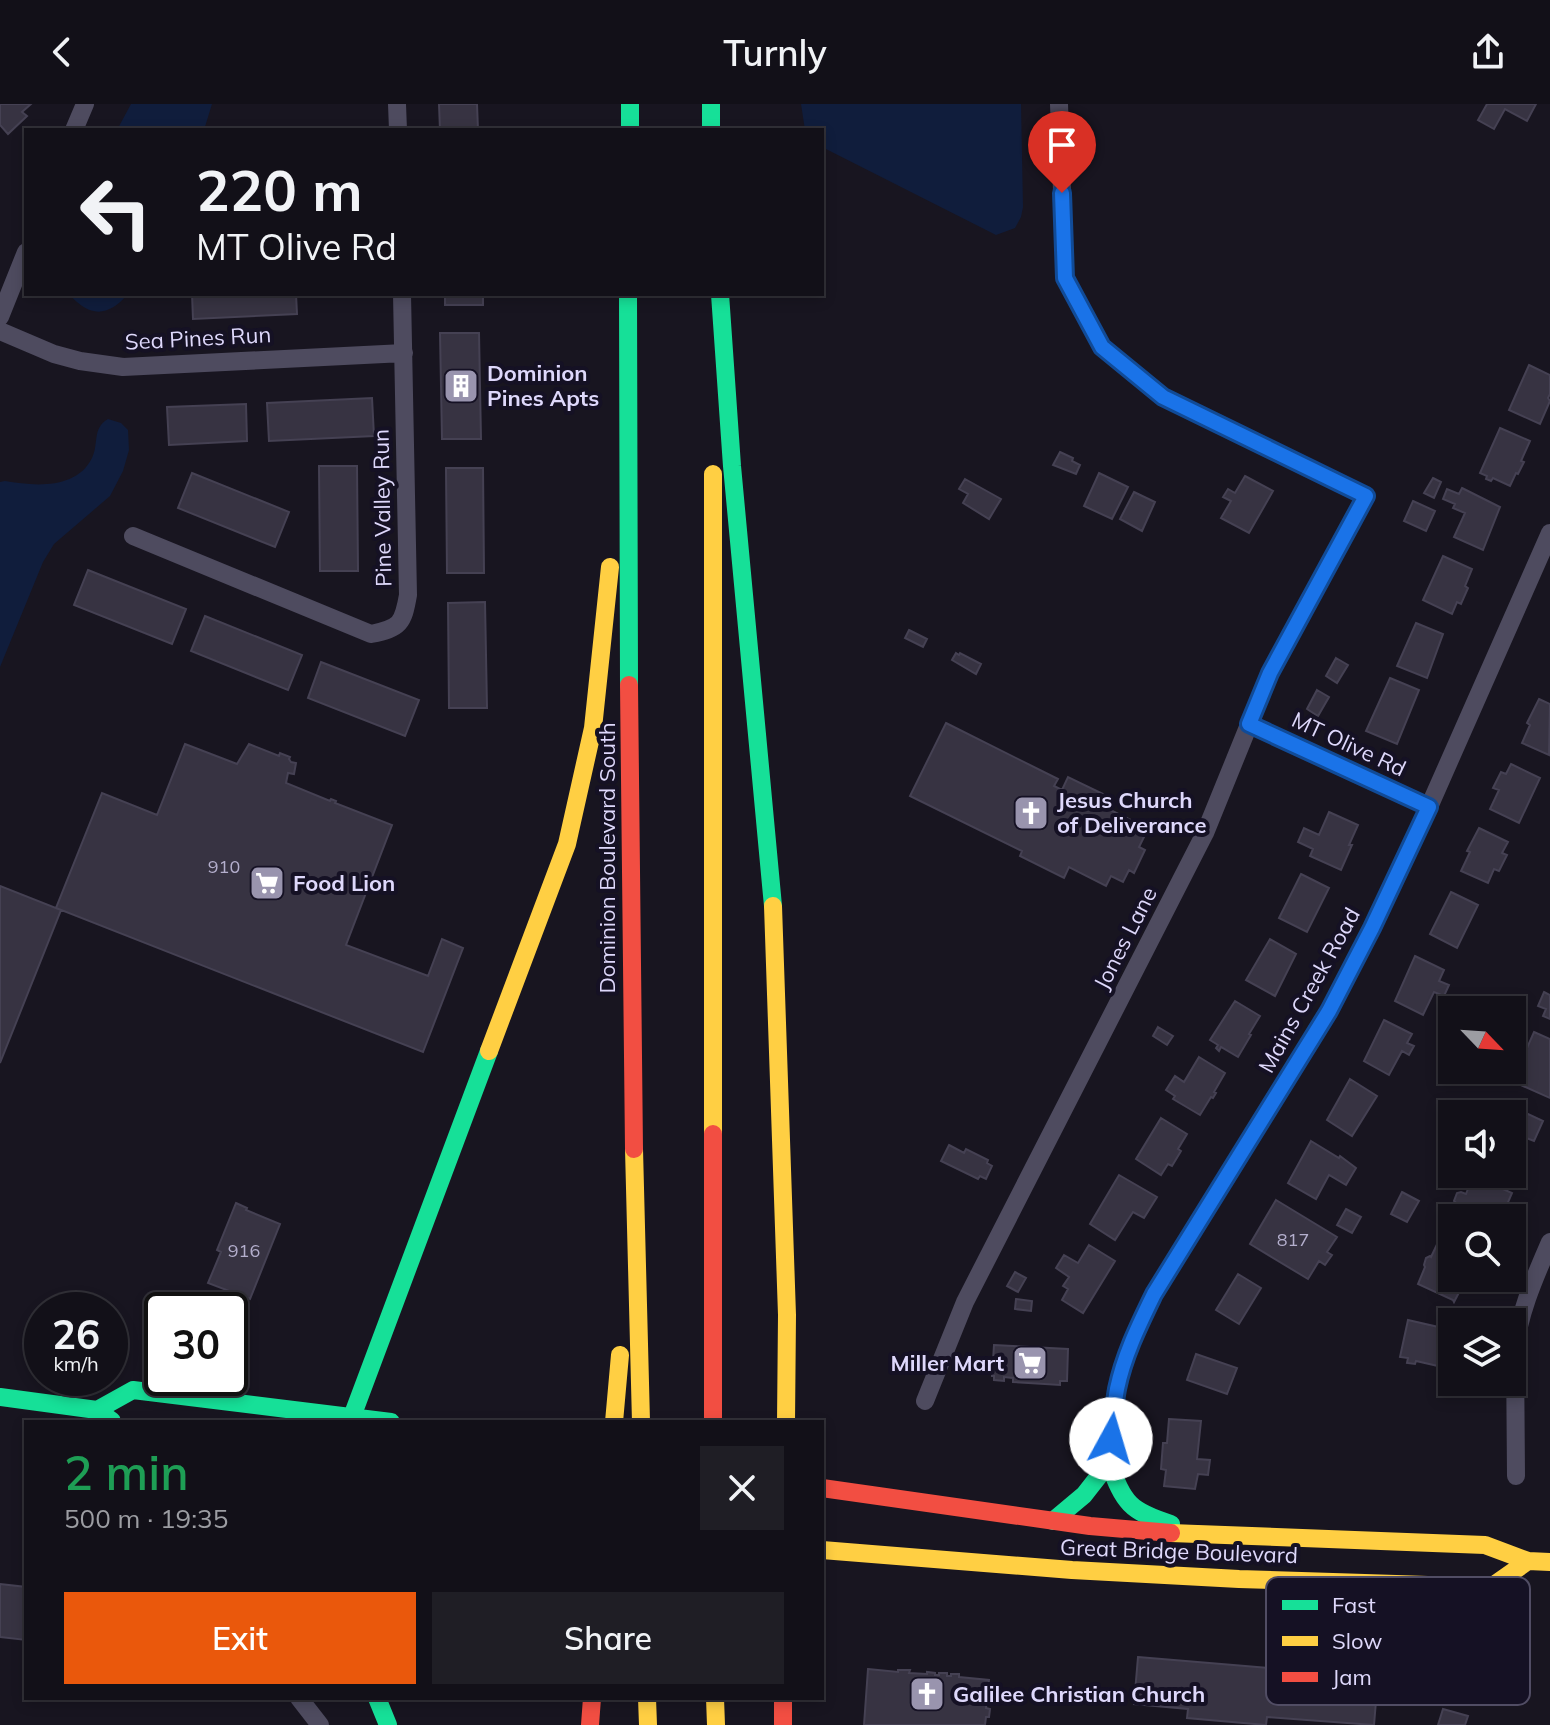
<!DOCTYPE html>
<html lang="en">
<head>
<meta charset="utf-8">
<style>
  body { margin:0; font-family:Mulish,sans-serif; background:#1f1e25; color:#f1f3f6; height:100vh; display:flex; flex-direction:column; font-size:30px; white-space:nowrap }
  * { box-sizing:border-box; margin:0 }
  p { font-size:26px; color:#9c9da2 }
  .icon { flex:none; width:44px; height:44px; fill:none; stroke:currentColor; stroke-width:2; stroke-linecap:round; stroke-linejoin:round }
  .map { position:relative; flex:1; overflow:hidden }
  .sheet { position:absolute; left:24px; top:1316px; width:800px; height:280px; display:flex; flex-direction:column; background:#121018; border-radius:0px; box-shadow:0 4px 12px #0003,0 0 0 2px #313037 }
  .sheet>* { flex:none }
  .guide { position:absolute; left:24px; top:24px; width:800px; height:168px; border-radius:0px; box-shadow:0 4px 12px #0003,0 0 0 2px #313037; background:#121018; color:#f1f3f6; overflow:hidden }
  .needle { width:52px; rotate:115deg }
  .controls { position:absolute; left:1438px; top:892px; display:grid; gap:16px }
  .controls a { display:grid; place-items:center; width:88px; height:88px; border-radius:0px; background:#121018; box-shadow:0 4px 12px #0003,0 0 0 2px #313037; font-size:40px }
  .speed { position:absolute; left:24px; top:1188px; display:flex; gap:16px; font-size:40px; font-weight:700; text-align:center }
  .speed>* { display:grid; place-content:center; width:104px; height:104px; border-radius:50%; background:#121018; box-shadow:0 4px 12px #0003,0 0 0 2px #313037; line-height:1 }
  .speed small { font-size:20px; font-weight:400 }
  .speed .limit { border:4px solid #111; border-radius:12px; background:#fff; color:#111 }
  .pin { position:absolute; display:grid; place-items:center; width:68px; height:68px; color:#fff; margin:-82px -34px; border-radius:50% 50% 50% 0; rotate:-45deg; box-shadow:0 0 8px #0007 }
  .pin .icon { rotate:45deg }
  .me { position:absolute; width:88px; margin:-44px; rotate:6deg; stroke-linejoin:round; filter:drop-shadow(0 0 6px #0008) }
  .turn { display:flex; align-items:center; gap:28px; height:168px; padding:0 40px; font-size:36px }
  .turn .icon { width:104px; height:104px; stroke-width:2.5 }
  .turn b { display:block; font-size:56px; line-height:68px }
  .round { display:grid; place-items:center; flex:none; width:84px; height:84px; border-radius:0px; background:#1f1e25 }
  .overview { display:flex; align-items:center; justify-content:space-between; height:136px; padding:0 40px }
  h1 { font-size:48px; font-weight:600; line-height:60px; color:#1e9e55 }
  .cta { display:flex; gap:16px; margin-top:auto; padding:16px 40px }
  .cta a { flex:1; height:92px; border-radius:0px; background:#ea580c; color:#fff; font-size:32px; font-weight:600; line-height:92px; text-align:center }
  .cta a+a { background:#1f1e25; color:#f1f3f6 }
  header { display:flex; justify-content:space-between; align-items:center; height:104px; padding:0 40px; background:#121018; font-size:36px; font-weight:600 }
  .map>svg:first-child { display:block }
  .water { fill:#101d3c }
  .building { fill:#373342; stroke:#454153; stroke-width:2 }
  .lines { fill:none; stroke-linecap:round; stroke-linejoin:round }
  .street { stroke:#4e4b5f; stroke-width:18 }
  .fast { stroke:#16e098; stroke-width:18 }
  .slow { stroke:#ffcf43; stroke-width:18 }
  .jam { stroke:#f24e42; stroke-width:18 }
  .route-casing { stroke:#114b97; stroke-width:20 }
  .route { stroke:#1a73e8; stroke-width:14 }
  .labels { text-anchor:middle; stroke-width:8; stroke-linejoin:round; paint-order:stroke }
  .number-label { font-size:18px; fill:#b4afcd }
  .street-label { font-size:22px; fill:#ded8fb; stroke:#151124 }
  .poi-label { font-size:22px; font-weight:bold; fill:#ded8fb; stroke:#151124; text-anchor:start }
  .key { fill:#151124; stroke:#514d64; stroke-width:2 }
  .key-label { font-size:22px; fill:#ded8fb }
</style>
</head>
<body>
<header><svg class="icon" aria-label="back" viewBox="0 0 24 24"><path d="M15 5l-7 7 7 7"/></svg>Turnly<svg class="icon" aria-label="share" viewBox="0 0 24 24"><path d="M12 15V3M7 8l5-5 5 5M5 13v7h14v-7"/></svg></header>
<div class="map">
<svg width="1550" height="1621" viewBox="0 0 1550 1621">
  <rect width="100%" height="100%" fill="#181520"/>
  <path class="water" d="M131 0H212L204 26H117Z
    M801 0H1021L1023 103 1021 113 1015 124 996 131 822 43V26H805Z
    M69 190H128C108 213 90 214 69 190Z
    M108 315 121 319 128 326 129 346 123 367 110 392 54 440 43 458 0 563V378L5 377C34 382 76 386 92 354 99 340 92 324 108 315Z"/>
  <path class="building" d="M0 0H31L22 8 27 12 8 30 0 21Z
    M439 0H477L478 26H440Z
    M1487 0H1536L1527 17 1505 5 1494 25 1478 16Z
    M192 190H296L297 210 193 215Z
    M445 190H483V201H445Z
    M440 229H479L481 335H442Z
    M1529 261 1550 271V290L1548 294 1550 297 1540 320 1509 306Z
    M372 294 374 332 269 337 267 299Z
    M246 300 247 337 169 341 167 303Z
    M1500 324 1530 337 1521 357 1524 358 1518 370 1516 369 1510 382 1493 374 1491 377 1486 375 1487 372 1480 369Z
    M1060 348 1073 354 1072 357 1080 361 1076 370 1053 361Z
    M319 362H357L358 467H320Z
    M446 364H483L484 469H447Z
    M192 369 289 408 275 443 178 404Z
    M1099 369 1128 383 1112 415 1084 402Z
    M1245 372 1273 387 1249 429 1221 414 1231 397 1223 393 1228 385 1235 389Z
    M1433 374 1441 378 1434 394 1424 389Z
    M965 375 1001 395 989 415 963 399 968 390 959 385Z
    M1462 384 1500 403 1483 446 1454 433 1465 409 1453 404 1455 400 1443 395 1447 385 1459 390Z
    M1134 388 1155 398 1142 427 1120 415Z
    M1413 397 1435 407 1426 427 1404 417Z
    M1443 452 1472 465 1465 482 1468 484 1461 500 1457 498 1452 510 1423 496Z
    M88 466 186 505 172 540 74 501Z
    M485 498 487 604H449L448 499Z
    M205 512 302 551 288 586 191 547Z
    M1416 519 1443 530 1427 574 1397 562Z
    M909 526 927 535 923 543 905 534Z
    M956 549 959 551 960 549 981 560 976 570 952 556Z
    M1336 554 1348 561 1337 579 1326 572Z
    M321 558 419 596 405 632 308 594Z
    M1390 574 1419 586 1397 640 1366 627Z
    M1317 586 1329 593 1318 612 1307 605Z
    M1539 595 1550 600 1549 651 1522 639 1530 621 1527 619Z
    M946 619 1058 675 1054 682 1062 686 1068 673 1103 690 1098 700 1135 718 1131 727 1144 733 1139 743 1145 746 1134 769 1129 766 1123 778 1111 772 1106 782 1069 763 1064 774 1020 752 1022 747 910 692Z
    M185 640 237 660 249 640 279 652 280 649 290 653 289 655 291 658 296 659 294 670 288 669 286 679 330 697 331 695 336 697 335 699 392 721 346 841 428 872 442 835 463 844 423 948 56 804 102 689 157 711Z
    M1511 660 1540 674 1519 719 1490 705 1499 686 1493 684 1501 668 1506 670Z
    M1329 708 1358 721 1349 741H1352L1341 766 1310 752 1313 745 1298 738 1304 724 1319 731Z
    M1479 724 1508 738 1502 749 1507 751 1499 767 1494 765 1488 779 1461 767 1470 748 1467 747Z
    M1301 770 1329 784 1307 828 1279 814Z
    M0 782 61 806 0 959Z
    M1451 788 1478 801 1457 844 1430 830Z
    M1270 835 1296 850 1275 892 1246 876Z
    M1415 852 1444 866 1439 877 1449 881 1444 892 1434 888 1423 911 1395 897Z
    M1544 888 1550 891V915L1543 912 1546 905 1538 902Z
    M1235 897 1260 912 1249 930 1251 931 1238 953 1221 943 1219 947 1216 944 1218 941 1210 936Z
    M1384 916 1412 930 1407 939 1414 942 1409 951 1402 947 1389 971 1364 957Z
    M1158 923 1173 932 1167 941 1153 932Z
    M1534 928 1550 935V994L1514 978 1522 960 1516 957 1517 954 1515 953 1522 942 1527 944Z
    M1199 953 1225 969 1214 988 1216 989 1213 994 1211 993 1200 1011 1173 995 1175 992 1166 986 1175 972 1184 978Z
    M1350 975 1377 992 1352 1032 1327 1016Z
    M1498 996 1543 1017 1534 1037 1521 1032 1523 1034 1514 1056 1512 1055V1010H1489L1493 1008Z
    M1161 1014 1187 1030 1178 1045 1181 1047 1172 1062 1168 1060 1161 1071 1136 1055Z
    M1311 1037 1339 1054 1340 1052 1356 1064 1346 1081 1329 1071 1316 1095 1288 1079Z
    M949 1041 964 1049 966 1045 988 1056 987 1059 992 1062 986 1075 980 1072 978 1075 941 1057Z
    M1119 1071 1157 1093 1144 1114 1133 1108 1115 1136 1090 1120Z
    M1473 1072 1512 1089 1503 1110 1499 1108 1497 1114H1460L1456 1112 1460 1102 1454 1097 1457 1089 1461 1088 1466 1090Z
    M1402 1088 1419 1097 1407 1118 1391 1110Z
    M1276 1096 1337 1133 1327 1148 1332 1151 1325 1161 1319 1157 1308 1175 1250 1140Z
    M236 1099 247 1104 246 1106 280 1120 250 1195 208 1179 221 1148 217 1146Z
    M1346 1105 1361 1113 1352 1129 1337 1121Z
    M1440 1134 1452 1139V1174H1462L1459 1179 1463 1181 1454 1198 1453 1196 1418 1180 1425 1163 1424 1161 1426 1154 1430 1152 1431 1153Z
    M1089 1141 1115 1157 1083 1209 1062 1196 1068 1185 1063 1182 1069 1173 1056 1164 1064 1151 1078 1159Z
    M1015 1168 1026 1174 1018 1188 1007 1182Z
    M1238 1170 1261 1184 1239 1220 1216 1206Z
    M1016 1195 1032 1197 1031 1207 1015 1205Z
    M1408 1216 1447 1225 1449 1228 1448 1235 1444 1238 1443 1241 1452 1243 1451 1265 1416 1257 1415 1260 1407 1259 1408 1254 1400 1253Z
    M994 1241 1068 1245 1067 1277H1060V1281L1013 1278V1274L1004 1273V1277L994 1276V1272H992Z
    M1196 1250 1237 1264 1227 1290 1187 1276Z
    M1169 1315 1201 1317 1197 1355 1210 1356 1208 1371 1198 1370 1195 1385 1164 1382 1166 1366 1161 1365 1163 1339H1167Z
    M0 1480 26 1483V1536L0 1533Z
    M1138 1553 1378 1573 1374 1621 1267 1613 1266 1621 1187 1614 1188 1605 1134 1600Z
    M868 1565 898 1568V1566H910L909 1569 927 1570V1568L935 1569V1571H939V1569H947V1572H951V1570H959V1573L989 1576 986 1604 990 1605 989 1613H986L985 1621H864Z
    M1443 1605 1468 1612 1465 1621H1438Z"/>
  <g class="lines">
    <path class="street" d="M397 0 398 26
      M74 26 85 0
      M0 213 26 148
      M0 227 54 250 80 257 123 263 404 249
      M133 432 371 530C400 524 403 520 408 491L402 190
      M1249 620 1429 703
      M925 1297 965 1198 1205 729 1270 569 1366 392 1163 293 1102 243 1065 174 1059 0
      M1109 1359C1111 1335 1112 1308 1117 1284 1124 1251 1139 1221 1154 1190L1329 907 1372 824 1429 703 1550 429
      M1516 1372 1515 1246C1519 1208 1535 1173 1550 1138
      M299 1594 320 1621"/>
    <path class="fast" d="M630 0V26
      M711 0V26
      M628 190 629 581
      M720 190 732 362 773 802
      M0 1293 97 1306 112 1317
      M97 1306 133 1286 391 1318
      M350 1318 489 947
      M1109 1359C1124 1399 1129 1407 1171 1420
      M1053 1417 1084 1391 1109 1359
      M377 1594 388 1621"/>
    <path class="slow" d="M713 370V1030
      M773 802 787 1211 786 1318
      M489 947 567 740 593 624 610 463
      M634 1045 641 1318
      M614 1318 620 1251
      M1171 1429 1485 1441 1528 1457 1550 1458
      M822 1446 1072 1466 1239 1475 1491 1483 1528 1457
      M647 1594 648 1621
      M715 1594 716 1621"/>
    <path class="jam" d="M629 581 634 1045
      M713 1030V1318
      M822 1384 1090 1422 1171 1429
      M783 1594V1621
      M590 1621 592 1594"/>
  </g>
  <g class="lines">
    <defs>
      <path id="route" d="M1062 89 1065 174 1102 243 1163 293 1366 392 1270 569 1249 620 1429 703 1372 824 1329 907 1154 1190C1139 1221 1124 1251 1117 1285 1114 1301 1113 1319 1111 1335"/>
    </defs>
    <use href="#route" class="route-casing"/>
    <use href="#route" class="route"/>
  </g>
  <defs>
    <symbol id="building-square" viewBox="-11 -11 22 22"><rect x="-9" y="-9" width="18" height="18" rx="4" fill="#9994ae" stroke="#151124"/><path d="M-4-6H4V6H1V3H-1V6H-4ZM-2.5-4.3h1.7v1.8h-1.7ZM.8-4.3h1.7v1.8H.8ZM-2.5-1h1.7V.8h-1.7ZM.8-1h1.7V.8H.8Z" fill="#fff"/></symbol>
    <symbol id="church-square" viewBox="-11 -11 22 22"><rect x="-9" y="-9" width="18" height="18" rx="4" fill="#9994ae" stroke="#151124"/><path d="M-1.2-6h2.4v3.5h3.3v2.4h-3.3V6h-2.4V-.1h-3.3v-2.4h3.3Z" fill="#fff"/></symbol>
    <symbol id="supermarket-square" viewBox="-11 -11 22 22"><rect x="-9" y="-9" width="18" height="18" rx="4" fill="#9994ae" stroke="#151124"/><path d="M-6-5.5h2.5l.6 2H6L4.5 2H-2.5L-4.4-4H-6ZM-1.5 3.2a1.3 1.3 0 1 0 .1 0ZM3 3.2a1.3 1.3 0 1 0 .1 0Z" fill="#fff"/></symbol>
  </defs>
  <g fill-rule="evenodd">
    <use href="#building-square" x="441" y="262" width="40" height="40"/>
    <use href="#church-square" x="1011" y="689" width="40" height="40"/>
    <use href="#supermarket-square" x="247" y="759" width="40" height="40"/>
    <use href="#supermarket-square" x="1010" y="1239" width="40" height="40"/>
    <use href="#church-square" x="907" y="1570" width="40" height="40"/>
  </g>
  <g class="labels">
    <g class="number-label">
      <text x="224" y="769">910</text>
      <text x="1293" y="1142">817</text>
      <text x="244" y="1153">916</text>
    </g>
    <g class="street-label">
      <text transform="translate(198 234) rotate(-3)" y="8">Sea Pines Run</text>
      <text transform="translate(382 404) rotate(-91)" y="8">Pine Valley Run</text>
      <text transform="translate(1349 640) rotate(25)" y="8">MT Olive Rd</text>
      <text transform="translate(607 754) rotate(-90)" y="8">Dominion Boulevard South</text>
      <text transform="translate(1125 834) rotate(-63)" y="8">Jones Lane</text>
      <text transform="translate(1309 886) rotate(-61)" y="8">Mains Creek Road</text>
      <text transform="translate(1179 1447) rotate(2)" y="8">Great Bridge Boulevard</text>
    </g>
    <g class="poi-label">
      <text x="487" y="277">Dominion<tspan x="487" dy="25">Pines Apts</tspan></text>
      <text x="1057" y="704">Jesus Church<tspan x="1057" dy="25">of Deliverance</tspan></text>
      <text x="293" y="787">Food Lion</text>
      <text x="1004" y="1267" text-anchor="end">Miller Mart</text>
      <text x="953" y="1598">Galilee Christian Church</text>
    </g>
  </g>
  <rect x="1266" y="1473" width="264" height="128" rx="12" class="key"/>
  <rect x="1282" y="1496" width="36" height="10" fill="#16e098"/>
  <rect x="1282" y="1532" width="36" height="10" fill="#ffcf43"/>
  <rect x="1282" y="1568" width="36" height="10" fill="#f24e42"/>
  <g class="key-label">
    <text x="1332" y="1509">Fast</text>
    <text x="1332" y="1545">Slow</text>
    <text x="1332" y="1581">Jam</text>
  </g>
</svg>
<div class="controls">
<a><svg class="needle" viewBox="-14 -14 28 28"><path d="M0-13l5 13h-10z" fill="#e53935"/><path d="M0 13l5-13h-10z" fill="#9c9da2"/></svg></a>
<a><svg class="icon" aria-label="sound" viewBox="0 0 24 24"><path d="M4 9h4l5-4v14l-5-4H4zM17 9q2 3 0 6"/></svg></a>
<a><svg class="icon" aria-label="search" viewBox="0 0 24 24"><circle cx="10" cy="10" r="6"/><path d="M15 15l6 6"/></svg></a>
<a><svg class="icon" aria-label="layers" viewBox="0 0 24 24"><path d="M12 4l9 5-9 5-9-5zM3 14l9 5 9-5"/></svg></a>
</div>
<div class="speed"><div>26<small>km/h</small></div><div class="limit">30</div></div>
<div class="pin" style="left:1062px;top:89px;background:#d93025"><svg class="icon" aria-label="arrive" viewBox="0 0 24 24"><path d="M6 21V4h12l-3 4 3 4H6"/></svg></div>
<svg class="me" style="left:1111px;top:1335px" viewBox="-20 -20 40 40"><circle r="19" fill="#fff"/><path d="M0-13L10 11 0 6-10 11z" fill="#1a73e8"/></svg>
<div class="guide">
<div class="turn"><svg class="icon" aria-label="left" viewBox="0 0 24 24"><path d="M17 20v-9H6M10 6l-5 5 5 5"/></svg><div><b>220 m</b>MT Olive Rd</div></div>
</div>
<section class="sheet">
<div class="overview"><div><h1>2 min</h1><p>500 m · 19:35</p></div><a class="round"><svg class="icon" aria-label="close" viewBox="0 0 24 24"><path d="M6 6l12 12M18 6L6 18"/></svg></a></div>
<div class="cta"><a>Exit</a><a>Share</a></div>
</section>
</div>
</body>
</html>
